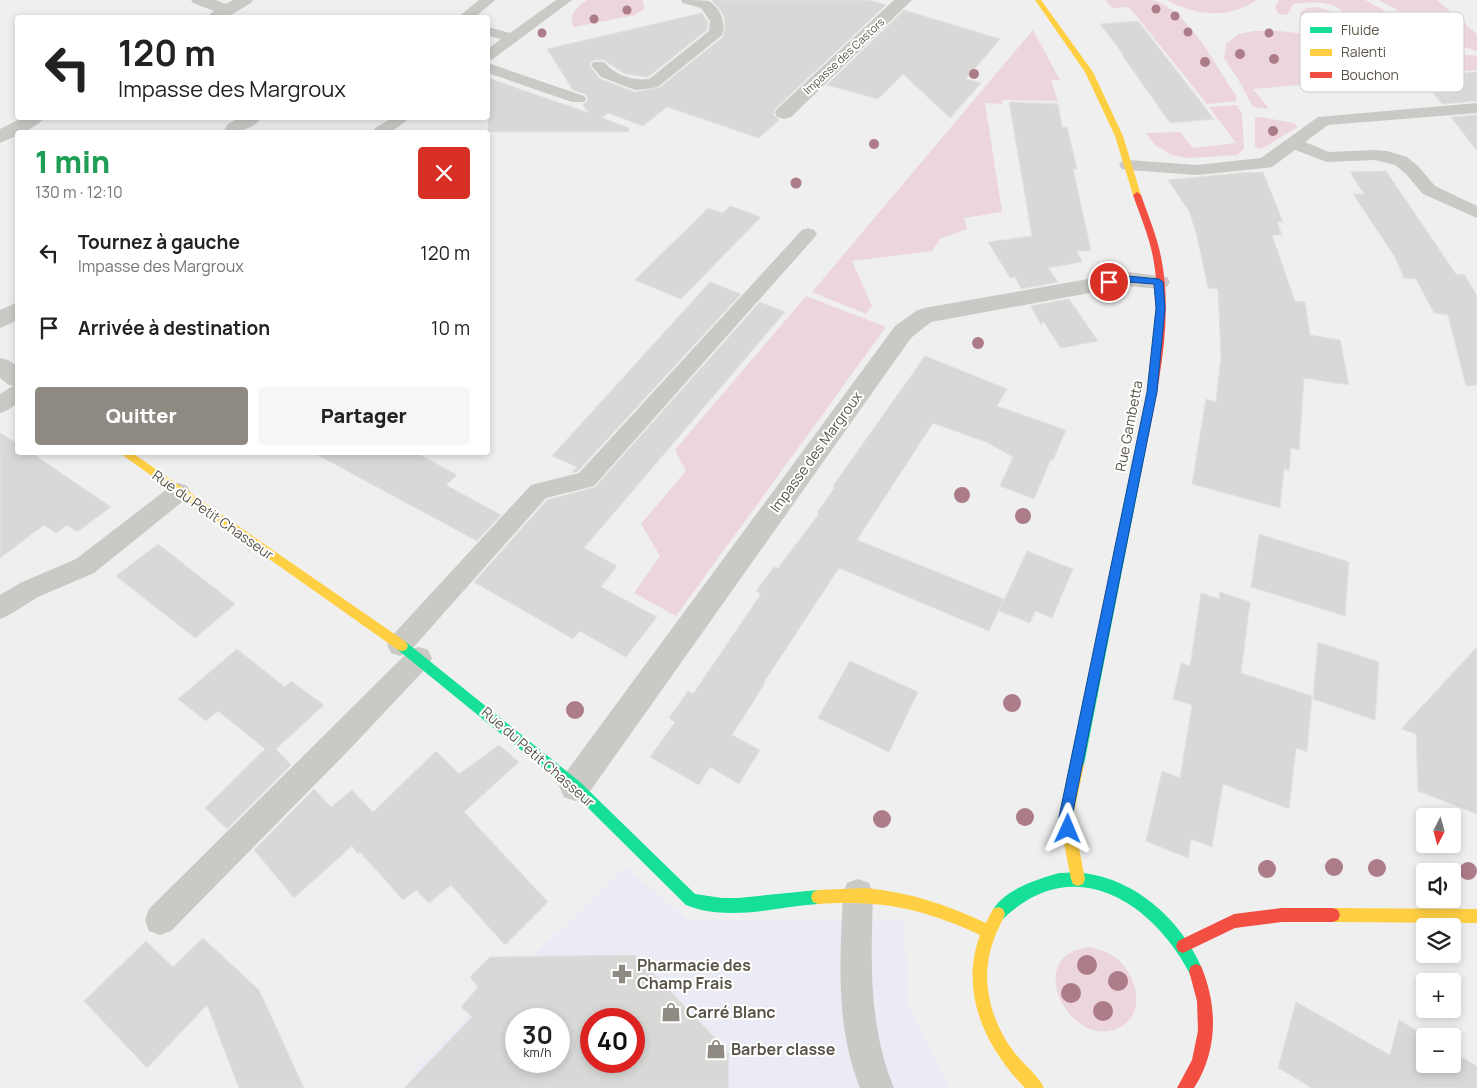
<!DOCTYPE html>
<html lang="fr">
<head>
<meta charset="utf-8">
<style>
  body { margin:0; font-family:Manrope,sans-serif; background:#f6f6f6; color:#222; height:100vh; display:flex; flex-direction:column; font-size:19px; white-space:nowrap }
  * { box-sizing:border-box; margin:0 }
  p { font-size:16px; color:#767676 }
  .icon { flex:none; width:28px; height:28px; fill:none; stroke:currentColor; stroke-width:2; stroke-linecap:round; stroke-linejoin:round }
  .map { position:relative; flex:1; overflow:hidden }
  .sheet { position:absolute; left:15px; top:130px; width:475px; height:325px; display:flex; flex-direction:column; background:#fff; border-radius:5px; box-shadow:0 2px 8px #0003 }
  .sheet>* { flex:none }
  .banner { position:absolute; left:15px; top:15px; width:475px; height:105px; border-radius:5px; box-shadow:0 2px 8px #0003; background:#fff; color:#222; overflow:hidden }
  .needle { width:32px; rotate:186deg }
  .controls { position:absolute; left:1416px; top:808px; display:grid; gap:10px }
  .controls a { display:grid; place-items:center; width:45px; height:45px; border-radius:5px; background:#fff; box-shadow:0 2px 8px #0003; font-size:25px }
  .speed { position:absolute; left:505px; top:1008px; display:flex; gap:10px; font-size:25px; font-weight:700; text-align:center }
  .speed>* { display:grid; place-content:center; width:65px; height:65px; border-radius:50%; background:#fff; box-shadow:0 2px 8px #0003; line-height:1 }
  .speed small { font-size:12px; font-weight:400 }
  .speed .limit { border:8px solid #d22; background:#fff; color:#111 }
  .pin { position:absolute; display:grid; place-items:center; width:42px; height:42px; color:#fff; margin:-21px; border:2px solid #fff; border-radius:50%; box-shadow:0 1px 5px #0007 }
  .me { position:absolute; width:55px; margin:-28px; rotate:1deg; stroke-linejoin:round; filter:drop-shadow(0 0 4px #0008) }
  .turn { display:flex; align-items:center; gap:18px; height:105px; padding:0 20px; font-size:22px }
  .turn .icon { width:65px; height:65px; stroke-width:2.5 }
  .turn b { display:block; font-size:35px; line-height:42px }
  .round { display:grid; place-items:center; flex:none; width:52px; height:52px; border-radius:5px; background:#f6f6f6 }
  .summary { display:flex; align-items:center; justify-content:space-between; height:85px; padding:0 20px }
  h1 { font-size:30px; font-weight:800; line-height:38px; color:#1e9e55 }
  .button { display:flex; gap:10px; margin-top:auto; padding:10px 20px }
  .button a { flex:1; height:58px; border-radius:5px; background:#8e8a82; color:#fff; font-size:20px; font-weight:800; line-height:58px; text-align:center }
  .button a+a { background:#f6f6f6; color:#222 }
  ul { padding:0; list-style:none }
  li { display:flex; align-items:center; gap:15px; height:75px; padding:0 20px }
  li div { flex:1 }
  li b { display:block; font-size:19px }
  li em { font-style:normal }
  .map>svg:first-child { display:block }
  .commercial { fill:#ebebf5; fill-rule:evenodd }
  .green { fill:#edd5dd }
  .building { fill:#d8d8d7; stroke:#e2e1e0; fill-rule:evenodd }
  .lines { fill:none; stroke-linecap:round; stroke-linejoin:round }
  .lane { fill:#cac9c6; fill-rule:evenodd }
  .street { fill:#cac9c6; fill-rule:evenodd }
  .fast { fill:#16e098; fill-rule:evenodd }
  .slow { fill:#ffcf43; fill-rule:evenodd }
  .jam { fill:#f24e42; fill-rule:evenodd }
  .tree { fill:#ac7c88 }
  .route { fill:#1a73e8; stroke:#114b97 }
  .labels { text-anchor:middle; stroke-width:4; stroke-linejoin:round; paint-order:stroke }
  .far-street-label { font-size:11px; fill:#595447; stroke:#fff }
  .street-label { font-size:14px; fill:#595447; stroke:#fff }
  .near-poi-label { font-size:16px; font-weight:bold; fill:#595447; stroke:#fff; text-anchor:start }
  .key { fill:#fff; stroke:#cdccc8; stroke-width:1 }
  .key-label { font-size:14px; fill:#595447 }
</style>
</head>
<body>
<div class="map">
<svg width="1477" height="1088" viewBox="0 0 1477 1088">
  <rect width="100%" height="100%" fill="#efefef"/>
  <path class="commercial" d="M626 868 689 921H904L908 1006 950 1088H423L413 1069ZM516 1019H559V1061H516ZM591 1019H634V1061H591Z"/>
  <path class="green" d="M587 0H642L645 8 635 15 574 27C568 14 576 8 587 0Z
    M1105 0C1120 0 1137 0 1152 0 1187 8 1216 66 1235 94L1237 101 1207 104 1129 7 1112 8Z
    M1167 0H1256C1230 20 1194 15 1167 0Z
    M1279 0H1365L1440 41V44L1348 34 1344 29 1350 20C1336 0 1317 1 1293 4L1287 15 1278 14 1275 7Z
    M1379 0H1437L1477 34V51L1461 46Z
    M1318 7 1337 13 1343 20 1342 23C1331 32 1309 27 1300 16V13L1306 8Z
    M1033 30 1060 80H1051L1058 101 1002 100V104L985 103 1002 212 964 218 967 229 940 239 932 251 852 261 872 306 866 314 812 292Z
    M1254 31H1280L1477 56V70L1253 89 1269 109 1253 107 1238 79 1224 58 1226 44 1239 34Z
    M1237 105 1242 114 1244 149 1237 155 1188 158 1172 155 1155 145 1146 133 1180 132 1193 148 1236 143 1209 107Z
    M1260 117 1294 123 1298 127 1263 148 1258 149 1255 146V118Z
    M806 296 886 327 676 616 634 593 660 556 641 524 686 471 675 450Z
    M1090 947C1099 949 1107 952 1115 957 1133 970 1147 1006 1126 1023 1077 1062 1016 955 1090 947Z"/>
  <path class="building" d="M711 0H868L886 5 776 108 773 114 779 120 759 138 667 107 643 126 608 113 602 118 629 128 628 132H488V78L589 113 582 104 586 103 588 98 585 94 573 90 547 49 702 13 708 22 707 30 648 77 625 74 604 60H594L589 65 600 79 635 92 660 87 723 37 725 27 724 16 718 7Z
    M904 10 1000 39 966 79 981 83 950 118 903 74 878 99 827 85Z
    M1138 21 1214 119 1170 123 1122 55H1124L1100 24Z
    M1477 72V101L1442 104 1421 77Z
    M1009 102 1058 104 1062 127H1067L1077 169H1073L1091 251H1077L1082 262 1048 268 1058 282 1021 289 1015 277 1010 278 988 242 1032 236Z
    M1477 115V151L1451 117Z
    M1386 171 1456 274 1465 275 1477 296V385L1466 386 1448 315 1434 313 1416 279 1404 278 1395 257 1353 194H1364L1350 172Z
    M1263 172 1283 222H1277L1282 235H1272L1295 301 1305 302 1310 335 1340 340 1349 385 1304 378 1299 450 1291 448 1289 471 1284 469 1280 508 1192 484 1206 399 1216 402 1221 355 1218 289 1208 288 1197 236 1189 211 1168 180 1239 173Z
    M730 206 761 217 681 299 635 280 708 208 723 213Z
    M710 282 741 294 578 471 571 473 577 467 552 456Z
    M1069 299 1076 309 1098 341 1061 348 1043 321 1041 325 1031 306Z
    M760 302 785 312 584 548 617 566 601 587 657 617 626 657 580 631 573 639 474 582 547 500 595 487Z
    M925 356 1007 389 997 406 1066 430 1053 460 1051 459 1034 499 1000 486 1013 457 986 442 933 423 857 540 1004 599 989 631 839 568 764 682 765 683 732 735 760 750 739 784 710 767 699 785 650 757 675 722 669 718 688 691 693 694 761 594 756 591 774 567 778 568 819 514 817 513 835 487 833 486Z
    M0 433 18 444V452H30L111 507 77 532 67 525 56 533 44 525 0 558Z
    M312 452H415L457 475 446 485 501 515 477 541Z
    M1259 534 1349 562 1345 616 1251 587Z
    M158 544 235 604 195 638 116 576Z
    M1027 551 1073 569 1052 618 1035 611 1030 623 999 611Z
    M1220 592 1250 602 1241 673 1312 696 1307 752 1296 748 1289 809 1223 784 1212 847 1191 839 1188 858 1146 841 1162 771 1180 778 1192 705 1173 699 1181 663 1190 666 1201 593 1219 599Z
    M1318 642 1379 662 1375 720 1313 699Z
    M1477 647V814L1418 791 1416 734 1401 729Z
    M237 649 285 687 291 681 324 705 276 749 291 765 227 829 205 808 265 749 218 711 206 721 178 699Z
    M850 661 918 692 889 752 818 718Z
    M499 745 519 762 464 812 548 902 505 945 451 885 429 903 416 890 403 900 360 852 358 854 352 846 294 898 254 850 314 789 331 807 352 790 373 812 436 751 459 774Z
    M203 938 259 990 304 1088H239L207 1005 147 1068 84 1001 146 941 173 967Z
    M635 955 725 1048 729 1054 728 1088H404L472 1017 461 1007 478 987 470 977 490 957ZM516 1019H559V1061H516ZM591 1019H634V1061H591Z
    M1296 1002 1390 1055 1399 1020 1426 1036 1425 1064H1452V1052L1477 1066V1088H1312L1278 1068Z"/>
  <g class="lines">
    <path class="lane" d="M479 0H495L474 18H457Z
      M556 0H572L493 59 488 60V49L501 39 488 36V27L510 33Z
      M681 0C689 0 702 0 709 1 720 7 728 26 721 36L659 86 653 88 636 90 630 88 601 77 591 65 594 62H604C615 75 632 81 649 79L709 31 710 21 701 8 683 3Z
      M488 63 584 96 586 99 584 102H572L488 73Z
      M1477 103V113L1328 125 1305 142 1329 152 1375 150 1387 151 1407 157 1418 166 1435 186 1477 206V218L1423 194 1406 174 1395 165 1375 160 1327 162 1295 150 1272 167 1266 168 1197 175 1128 170 1122 169 1119 165 1122 161 1128 160 1197 165 1261 158 1318 117Z
      M392 118H410L391 132H373L375 128Z
      M808 228 814 230 817 234 814 238 594 486 546 498 412 649 419 647 428 650 432 658 428 666 349 750 171 931 160 935 149 931 145 920 149 909 406 654 400 656 391 653 387 645 391 637 531 485 579 473 802 230Z
      M18 385V403L8 410 0 413V394L11 387Z
      M179 483 187 486 190 492 187 498 94 573 38 597 9 615 0 619V595L20 583 76 559 171 486Z
      M858 879 869 883 873 894C871 960 868 1025 894 1088H860C835 1025 840 960 843 894L847 883Z"/>
    <path class="street" d="M191 0H215L226 4 233 0H253L251 3 226 18H205L214 11 193 3Z
      M894 0H912L791 117 784 119 777 117 775 113 777 109Z
      M22 118H44C39 125 26 132 18 132V135L0 143V129Z
      M239 118H261C252 131 237 132 223 132L228 124Z
      M1128 272 1167 277 1170 282 1167 287 1159 289 1128 286 931 322 911 338 586 797 575 801 564 797 559 786 564 775 895 326 916 311 924 308Z
      M18 302V320L0 328V310Z
      M0 358 8 360 18 367V387L9 385 0 378Z"/>
    <path class="fast" d="M1141 444 1146 448 1084 765 1082 769 1077 771 1072 769 1070 765 1136 448Z
      M402 641 406 642 580 782 695 894 722 898H738L818 890 823 892 825 897 823 902 818 904C776 907 727 922 686 905L570 790 398 650 396 646 398 642Z
      M1059 873C1066 873 1074 872 1082 873 1136 878 1184 923 1203 971L1201 976 1196 978 1191 976C1154 902 1073 850 1003 919L998 921 993 919 991 914C1001 890 1036 880 1059 873Z"/>
    <path class="slow" d="M1035 0H1041L1093 72 1123 136 1141 195 1140 197 1137 198 1133 195 1115 136 1085 72Z
      M118 452H131L406 642 408 646 406 650 402 651 398 650Z
      M1077 759 1082 761 1084 765 1073 817 1085 879 1083 884 1078 886 1073 884 1071 879 1059 817 1070 765 1072 761Z
      M866 888C909 892 947 905 986 923L993 909 998 907 1003 909 1005 914C1002 922 997 930 994 939 979 977 990 1021 1014 1052 1023 1064 1038 1075 1044 1088H1025C985 1047 959 992 980 935 922 908 882 900 818 904L813 902 811 897 813 892 818 890Z
      M1333 908 1477 909V923L1333 922 1328 920 1326 915 1328 910Z"/>
    <path class="jam" d="M1137 192 1141 195C1148 215 1157 236 1161 257 1174 320 1158 386 1146 448L1141 452 1136 448C1148 386 1165 320 1153 257 1149 236 1140 215 1133 195Z
      M1282 908H1333L1338 910 1340 915 1338 920 1333 922H1282L1235 928 1183 953 1178 951 1176 946 1178 941 1234 914Z
      M1196 964 1201 966C1218 1006 1218 1051 1194 1088H1177L1192 1060 1198 1031 1197 1001 1189 971 1191 966Z"/>
  </g>
  <g class="tree">
    <circle cx="1156" cy="9" r="4.5"/>
    <circle cx="627" cy="10" r="4.5"/>
    <circle cx="1175" cy="16" r="4.5"/>
    <circle cx="594" cy="19" r="4.5"/>
    <circle cx="1188" cy="32" r="4.5"/>
    <circle cx="542" cy="33" r="4.5"/>
    <circle cx="1269" cy="33" r="4.5"/>
    <circle cx="1240" cy="54" r="5"/>
    <circle cx="1274" cy="59" r="5"/>
    <circle cx="1205" cy="62" r="5"/>
    <circle cx="974" cy="74" r="5"/>
    <circle cx="1273" cy="131" r="5"/>
    <circle cx="874" cy="144" r="5"/>
    <circle cx="796" cy="183" r="5.5"/>
    <circle cx="978" cy="343" r="6"/>
    <circle cx="962" cy="495" r="8"/>
    <circle cx="1023" cy="516" r="8"/>
    <circle cx="1012" cy="703" r="9"/>
    <circle cx="575" cy="710" r="9"/>
    <circle cx="1025" cy="817" r="9"/>
    <circle cx="882" cy="819" r="9"/>
    <circle cx="1334" cy="867" r="9"/>
    <circle cx="1377" cy="868" r="9"/>
    <circle cx="1267" cy="869" r="9"/>
    <circle cx="1468" cy="871" r="9"/>
    <circle cx="1087" cy="965" r="10"/>
    <circle cx="1118" cy="981" r="10"/>
    <circle cx="1071" cy="993" r="10"/>
    <circle cx="1103" cy="1011" r="10"/>
  </g>
  <path class="route" d="M1128 276 1159 279 1163 282 1165 308 1157 392 1072 817 1075 829 1073 834 1068 835 1063 834 1059 817 1147 392 1156 308 1154 284 1128 282 1109 285 1104 282 1106 280Z"/>
  <defs>
    <symbol id="pharmacy-bare" viewBox="-9 -9 18 18"><path d="M-2-6h4v4h4v4h-4v4h-4v-4h-4v-4h4Z" fill="#8e8a82" stroke="#fff" stroke-width="2.5" paint-order="stroke"/></symbol>
    <symbol id="shop-bare" viewBox="-9 -9 18 18"><path d="M-5-2.5h2.3a2.7 3.5 0 0 1 5.4 0H5L5.5 6h-11ZM-1.5-2.5h3a1.5 2.3 0 0 0-3 0Z" fill="#8e8a82" stroke="#fff" stroke-width="2.5" paint-order="stroke"/></symbol>
  </defs>
  <g fill-rule="evenodd">
    <use href="#pharmacy-bare" x="608" y="960" width="28" height="28"/>
    <use href="#shop-bare" x="657" y="998" width="28" height="28"/>
    <use href="#shop-bare" x="702" y="1035" width="28" height="28"/>
  </g>
  <g class="labels">
    <g class="far-street-label">
      <text transform="translate(844 56) rotate(-43)" y="4">Impasse des Castors</text>
    </g>
    <g class="street-label">
      <text transform="translate(1129 426) rotate(-79)" y="5">Rue Gambetta</text>
      <text transform="translate(816 452) rotate(-54)" y="5">Impasse des Margroux</text>
      <text transform="translate(213 515) rotate(35)" y="5">Rue du Petit Chasseur</text>
      <text transform="translate(538 757) rotate(41)" y="5">Rue du Petit Chasseur</text>
    </g>
    <g class="near-poi-label">
      <text x="637" y="971">Pharmacie des<tspan x="637" dy="18">Champ Frais</tspan></text>
      <text x="686" y="1018">Carré Blanc</text>
      <text x="731" y="1055">Barber classe</text>
    </g>
  </g>
  <rect x="1300" y="12" width="164" height="80" rx="8" class="key"/>
  <rect x="1310" y="27" width="22" height="6" fill="#16e098"/>
  <rect x="1310" y="49" width="22" height="7" fill="#ffcf43"/>
  <rect x="1310" y="72" width="22" height="6" fill="#f24e42"/>
  <g class="key-label">
    <text x="1341" y="35">Fluide</text>
    <text x="1341" y="57">Ralenti</text>
    <text x="1341" y="80">Bouchon</text>
  </g>
</svg>
<div class="controls">
<a><svg class="needle" viewBox="-14 -14 28 28"><path d="M0-13l5 13h-10z" fill="#e53935"/><path d="M0 13l5-13h-10z" fill="#767676"/></svg></a>
<a><svg class="icon" aria-label="sound" viewBox="0 0 24 24"><path d="M4 9h4l5-4v14l-5-4H4zM17 9q2 3 0 6"/></svg></a>
<a><svg class="icon" aria-label="layers" viewBox="0 0 24 24"><path d="M12 4l9 5-9 5-9-5zM3 14l9 5 9-5"/></svg></a>
<a>+</a>
<a>−</a>
</div>
<div class="speed"><div>30<small>km/h</small></div><div class="limit">40</div></div>
<div class="pin" style="left:1109px;top:282px;background:#d93025"><svg class="icon" aria-label="arrive" viewBox="0 0 24 24"><path d="M6 21V4h12l-3 4 3 4H6"/></svg></div>
<svg class="me" style="left:1068px;top:829px" viewBox="-20 -20 40 40"><path d="M0-17L14 15 0 8-14 15z" fill="#1a73e8" stroke="#fff" stroke-width="4"/></svg>
<div class="banner">
<div class="turn"><svg class="icon" aria-label="left" viewBox="0 0 24 24"><path d="M17 20v-9H6M10 6l-5 5 5 5"/></svg><div><b>120 m</b>Impasse des Margroux</div></div>
</div>
<section class="sheet">
<div class="summary"><div><h1>1 min</h1><p>130 m · 12:10</p></div><a class="round" style="background:#d93025;color:#fff"><svg class="icon" aria-label="close" viewBox="0 0 24 24"><path d="M6 6l12 12M18 6L6 18"/></svg></a></div>
<ul>
<li><svg class="icon" aria-label="left" viewBox="0 0 24 24"><path d="M17 20v-9H6M10 6l-5 5 5 5"/></svg><div><b>Tournez à gauche</b><p>Impasse des Margroux</p></div><em>120 m</em></li>
<li><svg class="icon" aria-label="arrive" viewBox="0 0 24 24"><path d="M6 21V4h12l-3 4 3 4H6"/></svg><div><b>Arrivée à destination</b></div><em>10 m</em></li>
</ul>
<div class="button"><a>Quitter</a><a>Partager</a></div>
</section>
</div>
</body>
</html>
